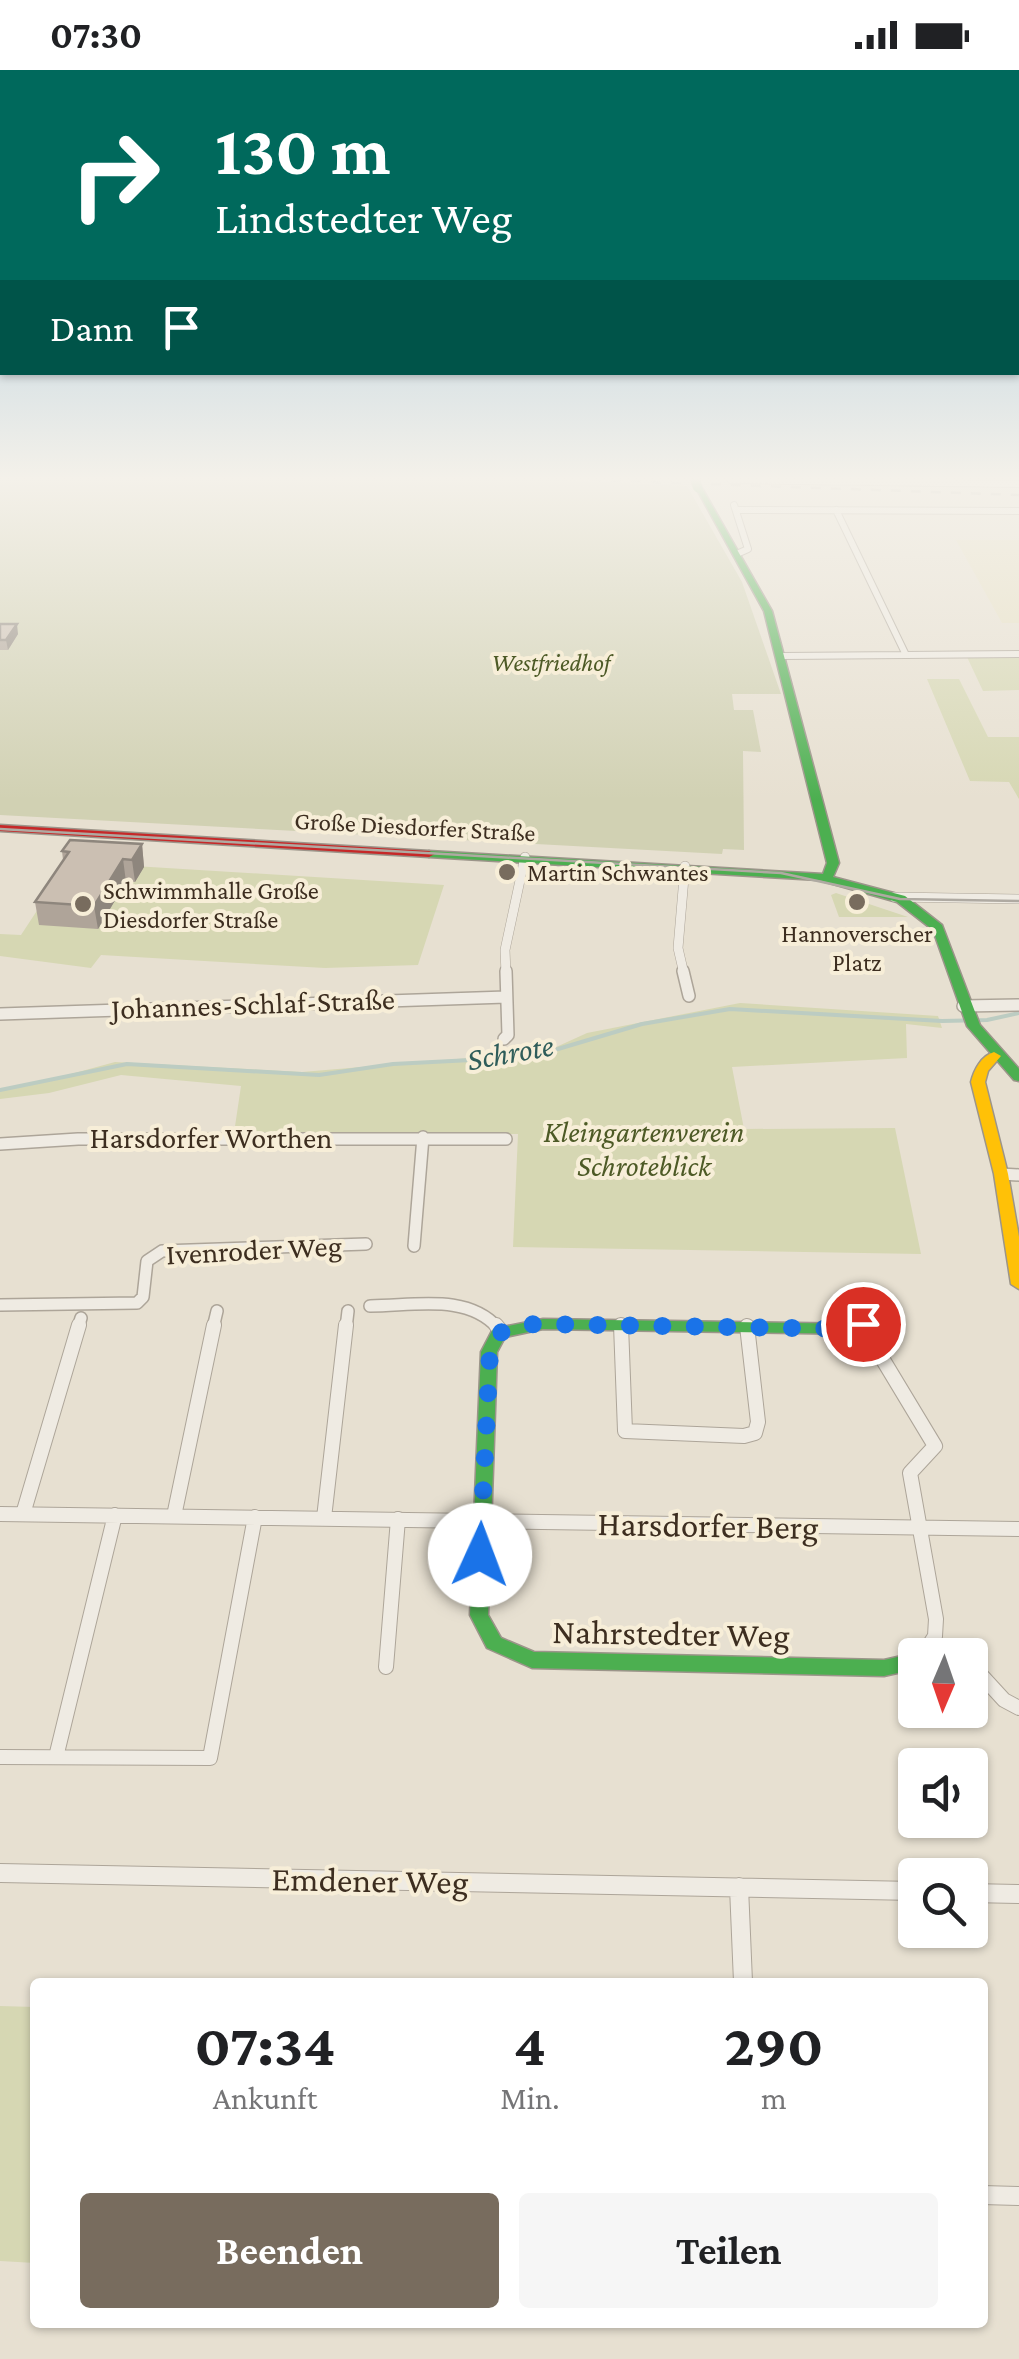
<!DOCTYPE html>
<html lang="de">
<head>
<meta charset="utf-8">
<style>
  body { margin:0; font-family:"Crimson Pro",serif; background:#f6f6f6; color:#202124; height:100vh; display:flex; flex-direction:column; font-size:38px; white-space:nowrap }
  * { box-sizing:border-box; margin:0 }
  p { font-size:32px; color:#757577 }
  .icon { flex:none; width:55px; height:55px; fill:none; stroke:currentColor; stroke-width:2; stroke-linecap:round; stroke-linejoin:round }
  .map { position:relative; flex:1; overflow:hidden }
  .side { position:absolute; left:30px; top:1908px; width:958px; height:350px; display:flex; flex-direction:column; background:#fff; border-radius:10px; box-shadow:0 2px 8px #0004 }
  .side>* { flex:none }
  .banner { position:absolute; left:0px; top:0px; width:1020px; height:305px; box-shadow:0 2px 8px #0004; background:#00695c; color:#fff; overflow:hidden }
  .needle { width:65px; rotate:182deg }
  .tools { position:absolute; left:898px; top:1568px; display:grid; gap:20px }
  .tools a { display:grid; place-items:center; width:90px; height:90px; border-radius:10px; background:#fff; box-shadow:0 2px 8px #0004; font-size:50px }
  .pin { position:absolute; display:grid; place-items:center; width:85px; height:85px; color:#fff; margin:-42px; border:5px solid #fff; border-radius:50%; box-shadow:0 2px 10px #0007 }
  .me { position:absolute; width:110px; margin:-55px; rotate:2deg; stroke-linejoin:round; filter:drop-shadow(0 0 8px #0008) }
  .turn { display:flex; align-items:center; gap:35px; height:210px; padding:0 50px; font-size:45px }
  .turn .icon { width:130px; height:130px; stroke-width:2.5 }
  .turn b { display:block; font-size:70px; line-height:85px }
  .then { display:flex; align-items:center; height:95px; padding:0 50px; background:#0003; gap:20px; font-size:38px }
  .eta { display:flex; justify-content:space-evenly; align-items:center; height:170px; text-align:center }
  .eta b { font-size:60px; font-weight:700; line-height:70px }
  .primary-button { display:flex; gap:20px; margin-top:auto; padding:20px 50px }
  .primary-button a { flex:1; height:115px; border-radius:10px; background:#786c5e; color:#fff; font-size:40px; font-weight:700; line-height:115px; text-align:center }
  .primary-button a+a { background:#f6f6f6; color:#202124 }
  .status { display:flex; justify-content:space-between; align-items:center; height:70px; padding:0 50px; background:#fff; direction:ltr }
  .status svg { height:28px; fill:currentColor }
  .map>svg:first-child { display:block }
  .farmland { fill:#e6dfc2 }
  .green { fill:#d6d7b3 }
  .cemetery { fill:#d1d1b3 }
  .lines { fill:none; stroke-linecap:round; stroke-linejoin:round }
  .stream { stroke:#bcccc2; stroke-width:4 }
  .street-far4-casing { stroke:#ada599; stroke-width:8 }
  .street-far3-casing { stroke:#ada599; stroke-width:10 }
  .street-far2-casing { stroke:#ada599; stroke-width:14 }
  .street-far1-casing { stroke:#ada599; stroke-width:16 }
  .street-casing { stroke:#ada599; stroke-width:20 }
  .fast-casing { stroke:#9c958a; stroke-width:3 }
  .slow-casing { stroke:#9c958a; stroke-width:3 }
  .jam-casing { stroke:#9c958a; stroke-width:3 }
  .street-far4 { stroke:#efebe3; stroke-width:6 }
  .street-far3 { stroke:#efebe3; stroke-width:9 }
  .street-far2 { stroke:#efebe3; stroke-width:11 }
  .street-far1 { stroke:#efebe3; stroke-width:14 }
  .street { stroke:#efebe3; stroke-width:18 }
  .fast { fill:#4caf50; fill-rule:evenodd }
  .slow { fill:#ffc107; fill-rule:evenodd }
  .jam { fill:#c62828; fill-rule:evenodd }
  .tram { stroke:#afaaa2; stroke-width:2.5 }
  .rail { stroke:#afaaa2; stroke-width:2.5; stroke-dasharray:10 10; stroke-linecap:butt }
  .fast-bridge-casing { stroke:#9c958a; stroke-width:10; stroke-linecap:butt }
  .fast-bridge { stroke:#4caf50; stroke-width:9 }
  .wall { fill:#afa499 }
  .shaded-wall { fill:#8e867d }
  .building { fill:#cbbfb2; stroke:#8e867d; stroke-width:2.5 }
  .route { stroke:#1a73e8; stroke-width:18; stroke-dasharray:0 32.4 }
  .poi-dot { fill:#786c5e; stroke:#f7eed8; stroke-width:4 }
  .labels { text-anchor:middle; stroke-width:8; stroke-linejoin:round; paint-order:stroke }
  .far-park-label { font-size:25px; font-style:italic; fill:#4d5a26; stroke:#f7eed8 }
  .far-street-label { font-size:25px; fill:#3d2e20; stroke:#f7eed8 }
  .far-poi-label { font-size:25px; fill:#3d2e20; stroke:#f7eed8; text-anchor:start }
  .street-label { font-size:30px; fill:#3d2e20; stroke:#f7eed8 }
  .park-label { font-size:30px; font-style:italic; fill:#4d5a26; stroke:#f7eed8 }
  .water-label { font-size:32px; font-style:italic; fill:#2f5d5a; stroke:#f7eed8 }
  .near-street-label { font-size:35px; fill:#3d2e20; stroke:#f7eed8 }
</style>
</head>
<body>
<div class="status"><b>07:30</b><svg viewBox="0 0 49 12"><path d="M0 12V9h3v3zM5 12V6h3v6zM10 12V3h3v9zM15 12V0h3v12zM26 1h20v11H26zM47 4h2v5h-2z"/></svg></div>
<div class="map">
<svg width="1019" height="2289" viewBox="0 0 1019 2289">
  <rect width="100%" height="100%" fill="#e7e0d1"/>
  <path class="farmland" d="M956 470H1019V553H1002Z"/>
  <path class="green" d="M967 587H1019V620L983 621Z
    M927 609H959L988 667H1019V729L1009 712 970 711Z
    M69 792 444 815 418 895 325 898 101 885 91 898 0 886V864L21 865Z
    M836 823 908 847H839L831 825Z
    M740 933 938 946 942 958 906 954 907 988 732 997 744 1059 895 1058 921 1184 513 1177 518 1064 234 1063 241 1016 121 1005 49 1023 0 1029V1019L27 1016 115 992 302 1002 528 983 554 978 587 963Z
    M0 1936 35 1937V2193L0 2191Z"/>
  <path class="cemetery" d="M0 410H561L687 416 742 512 781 624H732L734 640H753L761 682 743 681 744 780 723 779 722 784 0 745Z"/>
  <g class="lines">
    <path class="stream" d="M0 1020 127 994 319 1005 393 994 491 989 558 979 642 954 730 939 942 951 987 950 1019 943"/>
    <defs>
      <path id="street-far4" d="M731 410 1019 414
        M734 435 748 479 739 483
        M736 440 1019 441
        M906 585 1019 584
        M782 586 906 585 836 440"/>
      <path id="street-far3" d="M894 827 1019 829
        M506 904 505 880 525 787
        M684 904 678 878 685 796"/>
      <path id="street-far2" d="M683 901 689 926
        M963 936 1019 935
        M0 944 506 927
        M504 969 508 965 506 901
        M0 1074 78 1069H506
        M1001 1104 1019 1105
        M414 1176 423 1067
        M858 1227 862 1258
        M0 1235 137 1233 143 1227 147 1191 162 1181 366 1174
        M370 1236C414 1236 467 1223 498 1258
        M78 1258 81 1248
        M213 1258 217 1241
        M346 1258 348 1241"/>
      <path id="street-far1" d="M496 1255 501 1261
        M621 1255 625 1361 744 1366 755 1363 758 1352 747 1256
        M862 1255 935 1376 910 1403 936 1549 935 1566 923 1585
        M0 1444 1019 1459
        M23 1444 79 1255
        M174 1446 214 1255
        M324 1448 346 1255
        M930 1577 950 1585
        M970 1593 1004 1630 1019 1638
        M386 1597 398 1449
        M0 1687 210 1688 255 1447
        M56 1687 115 1445"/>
      <path id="street" d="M0 1803 915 1821
        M739 1817 743 1912
        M970 1823 1019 1824
        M982 2125 1019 2126"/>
      <path id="fast" d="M695 416 702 418 772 541 839 793 833 807 905 826 942 855 980 955 1019 999V1011L1014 1010 967 956 933 860 897 832 819 810 429 787 423 784 429 781 823 804 827 793 764 541Z
        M543 1249 862 1254 870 1259 862 1264 543 1259 505 1267 497 1282 488 1545 501 1568 534 1582 884 1590 915 1583 920 1585H915V1599L884 1606 532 1598 487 1578 470 1545 481 1282 493 1259Z"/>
      <path id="slow" d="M994 982 1001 986 988 1001 985 1012 1008 1104 1019 1167V1219L1011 1214 994 1104 971 1012C974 1000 981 986 994 982Z"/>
      <path id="jam" d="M0 755 429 781 435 784 429 787 0 761Z"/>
    </defs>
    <use href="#street-far4" class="street-far4-casing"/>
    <use href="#street-far3" class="street-far3-casing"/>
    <use href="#street-far2" class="street-far2-casing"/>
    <use href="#street-far1" class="street-far1-casing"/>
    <use href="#street" class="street-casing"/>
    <use href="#fast" class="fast-casing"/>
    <use href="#slow" class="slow-casing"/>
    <use href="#jam" class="jam-casing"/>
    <use href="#street-far4" class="street-far4"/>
    <use href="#street-far3" class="street-far3"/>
    <use href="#street-far2" class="street-far2"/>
    <use href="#street-far1" class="street-far1"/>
    <use href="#street" class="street"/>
    <use href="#fast" class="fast"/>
    <use href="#slow" class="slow"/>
    <use href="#jam" class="jam"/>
    <path class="tram" d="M0 759 781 803 900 829 1019 831"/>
    <path class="rail" d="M591 410 1019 425"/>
    <defs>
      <path id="fast-bridge" d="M695 410 698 418"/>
    </defs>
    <use href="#fast-bridge" class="fast-bridge-casing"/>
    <use href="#fast-bridge" class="fast-bridge"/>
  </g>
  <path class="wall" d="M0 554 18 564 8 580H0Z
    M142 774 144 797 135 812H126L98 859 39 855 35 832 63 790 62 781Z"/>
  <path class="shaded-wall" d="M17 554 18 564 8 580 6 570Z
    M142 774 144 797 135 812 132 790Z
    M123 789 126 812 98 859 94 836Z"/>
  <path class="building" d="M0 554H17L6 570H0Z
    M70 770 142 774 132 790 123 789 94 836 35 832 69 782 62 781Z"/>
  <linearGradient id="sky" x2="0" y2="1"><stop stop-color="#96bed9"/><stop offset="0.56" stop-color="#f4f1ea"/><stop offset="1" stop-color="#f4f1ea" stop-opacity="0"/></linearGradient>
  <rect width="1019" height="730" fill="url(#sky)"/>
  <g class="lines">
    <path class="route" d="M480 1485 490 1282 499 1263 534 1254 862 1259 863 1254"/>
  </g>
  <g class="poi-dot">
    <circle cx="507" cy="802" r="10"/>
    <circle cx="857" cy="832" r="10"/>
    <circle cx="83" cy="834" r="10"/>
  </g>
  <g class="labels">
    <g class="far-park-label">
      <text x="551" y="601">Westfriedhof</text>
    </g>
    <g class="far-street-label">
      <text transform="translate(415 756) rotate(3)" y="9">Große Diesdorfer Straße</text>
    </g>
    <g class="far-poi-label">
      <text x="527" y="811">Martin Schwantes</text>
      <text x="103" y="829">Schwimmhalle Große<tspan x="103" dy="29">Diesdorfer Straße</tspan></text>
      <text x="857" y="872" text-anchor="middle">Hannoverscher<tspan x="857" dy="29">Platz</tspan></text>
    </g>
    <g class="street-label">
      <text transform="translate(253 934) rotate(-2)" y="10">Johannes-Schlaf-Straße</text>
      <text x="211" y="1078">Harsdorfer Worthen</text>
      <text transform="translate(254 1180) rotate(-3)" y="10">Ivenroder Weg</text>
    </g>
    <g class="park-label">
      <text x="644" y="1072">Kleingartenverein<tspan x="644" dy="34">Schroteblick</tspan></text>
    </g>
    <g class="water-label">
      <text transform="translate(510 982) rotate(-10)" y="11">Schrote</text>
    </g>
    <g class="near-street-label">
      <text transform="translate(708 1455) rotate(1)" y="12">Harsdorfer Berg</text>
      <text transform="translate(671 1563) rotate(1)" y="12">Nahrstedter Weg</text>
      <text transform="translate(370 1810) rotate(1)" y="12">Emdener Weg</text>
    </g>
  </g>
</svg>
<div class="tools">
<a><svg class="needle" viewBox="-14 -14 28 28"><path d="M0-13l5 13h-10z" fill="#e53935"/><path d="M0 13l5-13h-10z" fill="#757577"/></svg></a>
<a><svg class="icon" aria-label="sound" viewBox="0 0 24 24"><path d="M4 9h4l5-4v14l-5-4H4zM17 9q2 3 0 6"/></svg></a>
<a><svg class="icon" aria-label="search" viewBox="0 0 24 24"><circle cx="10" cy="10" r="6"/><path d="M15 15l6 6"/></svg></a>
</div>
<div class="pin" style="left:863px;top:1254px;background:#d93025"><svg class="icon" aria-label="arrive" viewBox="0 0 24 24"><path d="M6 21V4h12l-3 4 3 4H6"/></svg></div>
<svg class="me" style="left:480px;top:1485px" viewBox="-20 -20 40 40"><circle r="19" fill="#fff"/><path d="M0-13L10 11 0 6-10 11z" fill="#1a73e8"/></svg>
<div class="banner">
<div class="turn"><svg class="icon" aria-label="right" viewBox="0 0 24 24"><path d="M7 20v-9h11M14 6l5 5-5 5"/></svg><div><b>130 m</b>Lindstedter Weg</div></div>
<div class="then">Dann<svg class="icon" aria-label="arrive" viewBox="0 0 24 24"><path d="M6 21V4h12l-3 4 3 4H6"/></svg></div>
</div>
<section class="side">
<div class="eta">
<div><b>07:34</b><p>Ankunft</p></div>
<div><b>4</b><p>Min.</p></div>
<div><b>290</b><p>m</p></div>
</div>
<div class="primary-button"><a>Beenden</a><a>Teilen</a></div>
</section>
</div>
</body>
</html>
